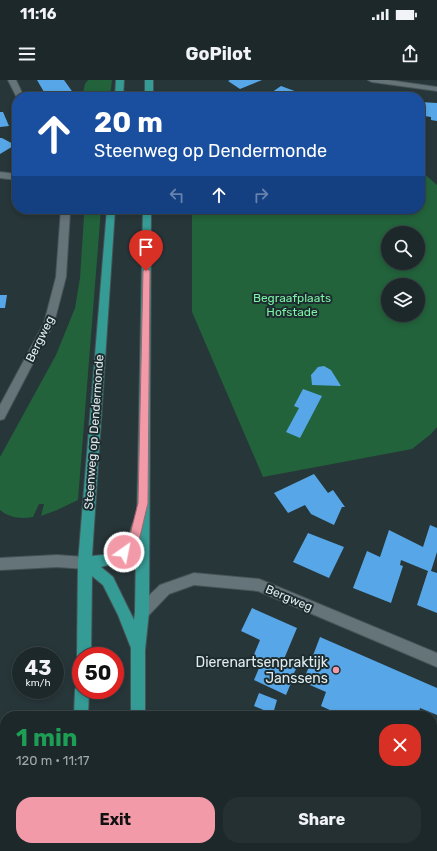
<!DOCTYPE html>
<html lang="en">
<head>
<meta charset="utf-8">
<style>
  body { margin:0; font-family:Rubik,sans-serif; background:#253033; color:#f1f3f6; height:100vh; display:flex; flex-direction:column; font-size:15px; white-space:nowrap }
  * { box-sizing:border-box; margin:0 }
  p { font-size:13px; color:#a0a6a9 }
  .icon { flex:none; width:22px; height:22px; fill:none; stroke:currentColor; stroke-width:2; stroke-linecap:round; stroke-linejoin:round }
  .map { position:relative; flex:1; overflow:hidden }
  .side { position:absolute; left:0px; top:631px; width:437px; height:140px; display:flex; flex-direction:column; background:#1d282b; border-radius:16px 16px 0 0; box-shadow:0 2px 6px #0003,0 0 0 1px #3b4447 }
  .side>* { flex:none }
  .hud { position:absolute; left:12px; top:12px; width:413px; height:122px; border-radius:16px; box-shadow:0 2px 6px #0003,0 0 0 1px #3b4447; background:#1a4fa0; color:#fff; overflow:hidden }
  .tools { position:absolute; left:381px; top:146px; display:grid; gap:8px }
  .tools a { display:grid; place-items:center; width:44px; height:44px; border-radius:50%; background:#1d282b; box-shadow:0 2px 6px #0003,0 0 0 1px #3b4447; font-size:20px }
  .speed { position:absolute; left:12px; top:567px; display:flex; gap:8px; font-size:20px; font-weight:700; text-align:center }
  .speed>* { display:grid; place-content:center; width:52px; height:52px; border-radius:50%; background:#1d282b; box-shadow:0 2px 6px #0003,0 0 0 1px #3b4447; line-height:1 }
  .speed small { font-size:10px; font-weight:400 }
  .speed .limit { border:6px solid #d22; background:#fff; color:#111 }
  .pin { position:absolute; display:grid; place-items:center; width:34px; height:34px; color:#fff; margin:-41px -17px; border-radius:50% 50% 50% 0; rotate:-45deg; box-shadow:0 0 4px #0007 }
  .pin .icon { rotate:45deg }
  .me { position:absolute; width:44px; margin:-22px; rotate:33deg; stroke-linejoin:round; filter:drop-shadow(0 0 3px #0008) }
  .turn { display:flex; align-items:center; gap:14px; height:84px; padding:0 16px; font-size:18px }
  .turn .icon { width:52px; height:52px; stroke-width:2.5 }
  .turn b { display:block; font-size:28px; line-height:34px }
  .lanes { display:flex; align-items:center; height:38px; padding:0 16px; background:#0003; justify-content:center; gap:20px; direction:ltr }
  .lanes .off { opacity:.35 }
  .round { display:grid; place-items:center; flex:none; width:42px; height:42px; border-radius:16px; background:#253033 }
  .head { display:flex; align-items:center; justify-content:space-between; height:68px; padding:0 16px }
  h1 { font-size:24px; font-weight:700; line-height:30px; color:#1e9e55 }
  .button { display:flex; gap:8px; margin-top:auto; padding:8px 16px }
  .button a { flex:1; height:46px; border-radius:16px; background:#f39aa9; color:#111; font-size:16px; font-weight:700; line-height:46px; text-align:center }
  .button a+a { background:#253033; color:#f1f3f6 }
  .status { display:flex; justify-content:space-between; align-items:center; height:28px; padding:0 20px; background:#1d282b; direction:ltr }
  .status svg { height:11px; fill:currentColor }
  header { display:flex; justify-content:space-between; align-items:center; height:52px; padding:0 16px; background:#1d282b; font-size:18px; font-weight:700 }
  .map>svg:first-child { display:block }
  .green { fill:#22633b; fill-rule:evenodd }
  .building { fill:#57a7e8 }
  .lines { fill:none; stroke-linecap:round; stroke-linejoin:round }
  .minor-casing { stroke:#465356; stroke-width:2 }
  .major-casing { stroke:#465356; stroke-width:2 }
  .minor { fill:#647479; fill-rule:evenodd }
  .major { fill:#359c95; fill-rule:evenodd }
  .route { fill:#f39aa9; stroke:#9e646e }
  .poi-dot { fill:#f39aa9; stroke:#1d2c2f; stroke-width:1.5 }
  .labels { text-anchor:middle; stroke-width:4; stroke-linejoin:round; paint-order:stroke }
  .park-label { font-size:12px; fill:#7cf2a4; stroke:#1d2c2f }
  .street-label { font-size:12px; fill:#e2ecee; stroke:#1d2c2f }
  .near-poi-label { font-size:14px; fill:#e2ecee; stroke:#1d2c2f; text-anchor:end }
</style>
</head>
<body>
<div class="status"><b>11:16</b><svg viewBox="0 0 49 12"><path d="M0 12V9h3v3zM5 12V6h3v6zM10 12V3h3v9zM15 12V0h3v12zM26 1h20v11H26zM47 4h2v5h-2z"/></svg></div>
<header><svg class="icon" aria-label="menu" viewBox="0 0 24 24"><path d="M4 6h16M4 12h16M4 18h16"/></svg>GoPilot<svg class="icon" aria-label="share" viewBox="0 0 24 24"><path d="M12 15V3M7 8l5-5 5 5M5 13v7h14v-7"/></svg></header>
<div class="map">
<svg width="437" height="771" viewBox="0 0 437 771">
  <rect width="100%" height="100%" fill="#273639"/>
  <path class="green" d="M88 0H112L110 17H82L85 4Z
    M420 90 437 105V347L431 354 412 369 263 397 192 232V129H420ZM388 153H418V183H388ZM388 205H418V235H388Z
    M81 129H101L78 420 57 430 41 436 44 424H39L33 437C22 439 9 438 0 430V377L56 275 75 228 80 198 84 136Z"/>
  <path class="building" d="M37 0H64L74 14 57 17H49L46 12H44Z
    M230 0H262L240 9 228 1Z
    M281 6 300 13 294 17H265Z
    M420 22 437 23V41L431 40V37L424 36V39H420Z
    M0 32H3L9 46 0 47Z
    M0 58H2L15 65 0 74Z
    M0 215H7L5 228H0Z
    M324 286 331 290 341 306 312 305 311 295 318 287Z
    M303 309 322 316 300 358 286 352 299 328 294 326Z
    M314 394 328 413 333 410 345 427H342L334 445 311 434 305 425 288 433 274 413Z
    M430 445 437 448V472L431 491 437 493V533L417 525 428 491 401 480 400 485 403 486 391 523 353 508 367 471 380 477 389 450 423 467Z
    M308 453 344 467 329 498 293 482Z
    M252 528 297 548 284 579 298 585 294 593 299 595 296 604 291 603 286 615 254 600 262 581 253 577 260 560 241 551Z
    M320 557 437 608V635L420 628 418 636H410L406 634 405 636H343L321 626 326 612 303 602Z
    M259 613 277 620 273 634 254 626Z"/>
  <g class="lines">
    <defs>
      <path id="minor" d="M8 0H16L24 17 17 18Z
        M368 0H388L437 7V11L372 2Z
        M0 92 17 94V100L0 98Z
        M61 129H69L70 132 66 197 54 243 4 339 0 340V325L44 243 56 197Z
        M57 475 85 477 90 479 92 483 90 487 85 489 57 487 0 490V478Z
        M194 493 259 499 264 501 437 573V587L258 511 194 505 169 514 147 537 142 539 137 537 135 532 137 527 160 505Z"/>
      <path id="major" d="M116 0H124L123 17H115Z
        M145 0H153V17H145Z
        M107 129H115L92 476C105 475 121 473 128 459 130 453 131 447 134 441L137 440 143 129H151L149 532 145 570V636H131V568L118 535 103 505 92 496 91 576H81V582L77 576 78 483ZM136 468 135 532 134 540 113 497 101 487 125 480Z
        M81 603V610H89L88 636H74L75 610 77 605Z
        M64 766H80V771H64Z
        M130 766H146V771H130Z"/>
    </defs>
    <use href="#minor" class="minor-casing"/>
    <use href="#major" class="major-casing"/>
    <use href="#minor" class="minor"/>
    <use href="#major" class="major"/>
  </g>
  <path class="route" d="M146 188 150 191 148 423 139 461 128 475 124 476 121 475 120 472 129 459 138 423 143 191Z"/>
  <circle class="poi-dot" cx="336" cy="590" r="4"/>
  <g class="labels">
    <g class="park-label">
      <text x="292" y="222">Begraafplaats<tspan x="292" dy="14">Hofstade</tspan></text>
    </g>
    <g class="street-label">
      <text transform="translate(40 259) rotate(-64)" y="4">Bergweg</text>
      <text transform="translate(94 352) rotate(-86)" y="4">Steenweg op Dendermonde</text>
      <text transform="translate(289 518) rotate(23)" y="4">Bergweg</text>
    </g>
    <g class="near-poi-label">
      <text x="328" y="587">Dierenartsenpraktijk<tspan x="328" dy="16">Janssens</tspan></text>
    </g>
  </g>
</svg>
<div class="tools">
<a><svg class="icon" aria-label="search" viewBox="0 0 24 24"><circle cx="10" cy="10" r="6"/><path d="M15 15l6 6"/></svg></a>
<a><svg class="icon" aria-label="layers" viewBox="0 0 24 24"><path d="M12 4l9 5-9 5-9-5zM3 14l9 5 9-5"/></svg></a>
</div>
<div class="speed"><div>43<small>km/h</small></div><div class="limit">50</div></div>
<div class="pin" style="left:146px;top:191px;background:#d93025"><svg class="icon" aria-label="arrive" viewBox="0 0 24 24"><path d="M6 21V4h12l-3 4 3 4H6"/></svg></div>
<svg class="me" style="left:124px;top:472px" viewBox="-20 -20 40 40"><circle r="17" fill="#f39aa9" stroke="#fff" stroke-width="3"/><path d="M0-11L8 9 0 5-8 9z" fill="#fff"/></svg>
<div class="hud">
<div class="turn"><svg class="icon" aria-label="ahead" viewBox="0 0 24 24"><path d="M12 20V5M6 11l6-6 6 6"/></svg><div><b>20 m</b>Steenweg op Dendermonde</div></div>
<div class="lanes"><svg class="icon off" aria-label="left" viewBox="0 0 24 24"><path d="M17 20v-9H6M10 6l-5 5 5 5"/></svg><svg class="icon" aria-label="ahead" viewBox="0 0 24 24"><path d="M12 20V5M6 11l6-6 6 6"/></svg><svg class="icon off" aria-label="right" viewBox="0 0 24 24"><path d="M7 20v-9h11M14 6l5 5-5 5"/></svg></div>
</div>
<section class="side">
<div class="head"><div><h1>1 min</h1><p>120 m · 11:17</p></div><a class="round" style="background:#d93025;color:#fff"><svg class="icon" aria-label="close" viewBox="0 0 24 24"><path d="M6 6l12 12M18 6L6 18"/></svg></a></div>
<div class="button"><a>Exit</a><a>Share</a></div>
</section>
</div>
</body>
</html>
